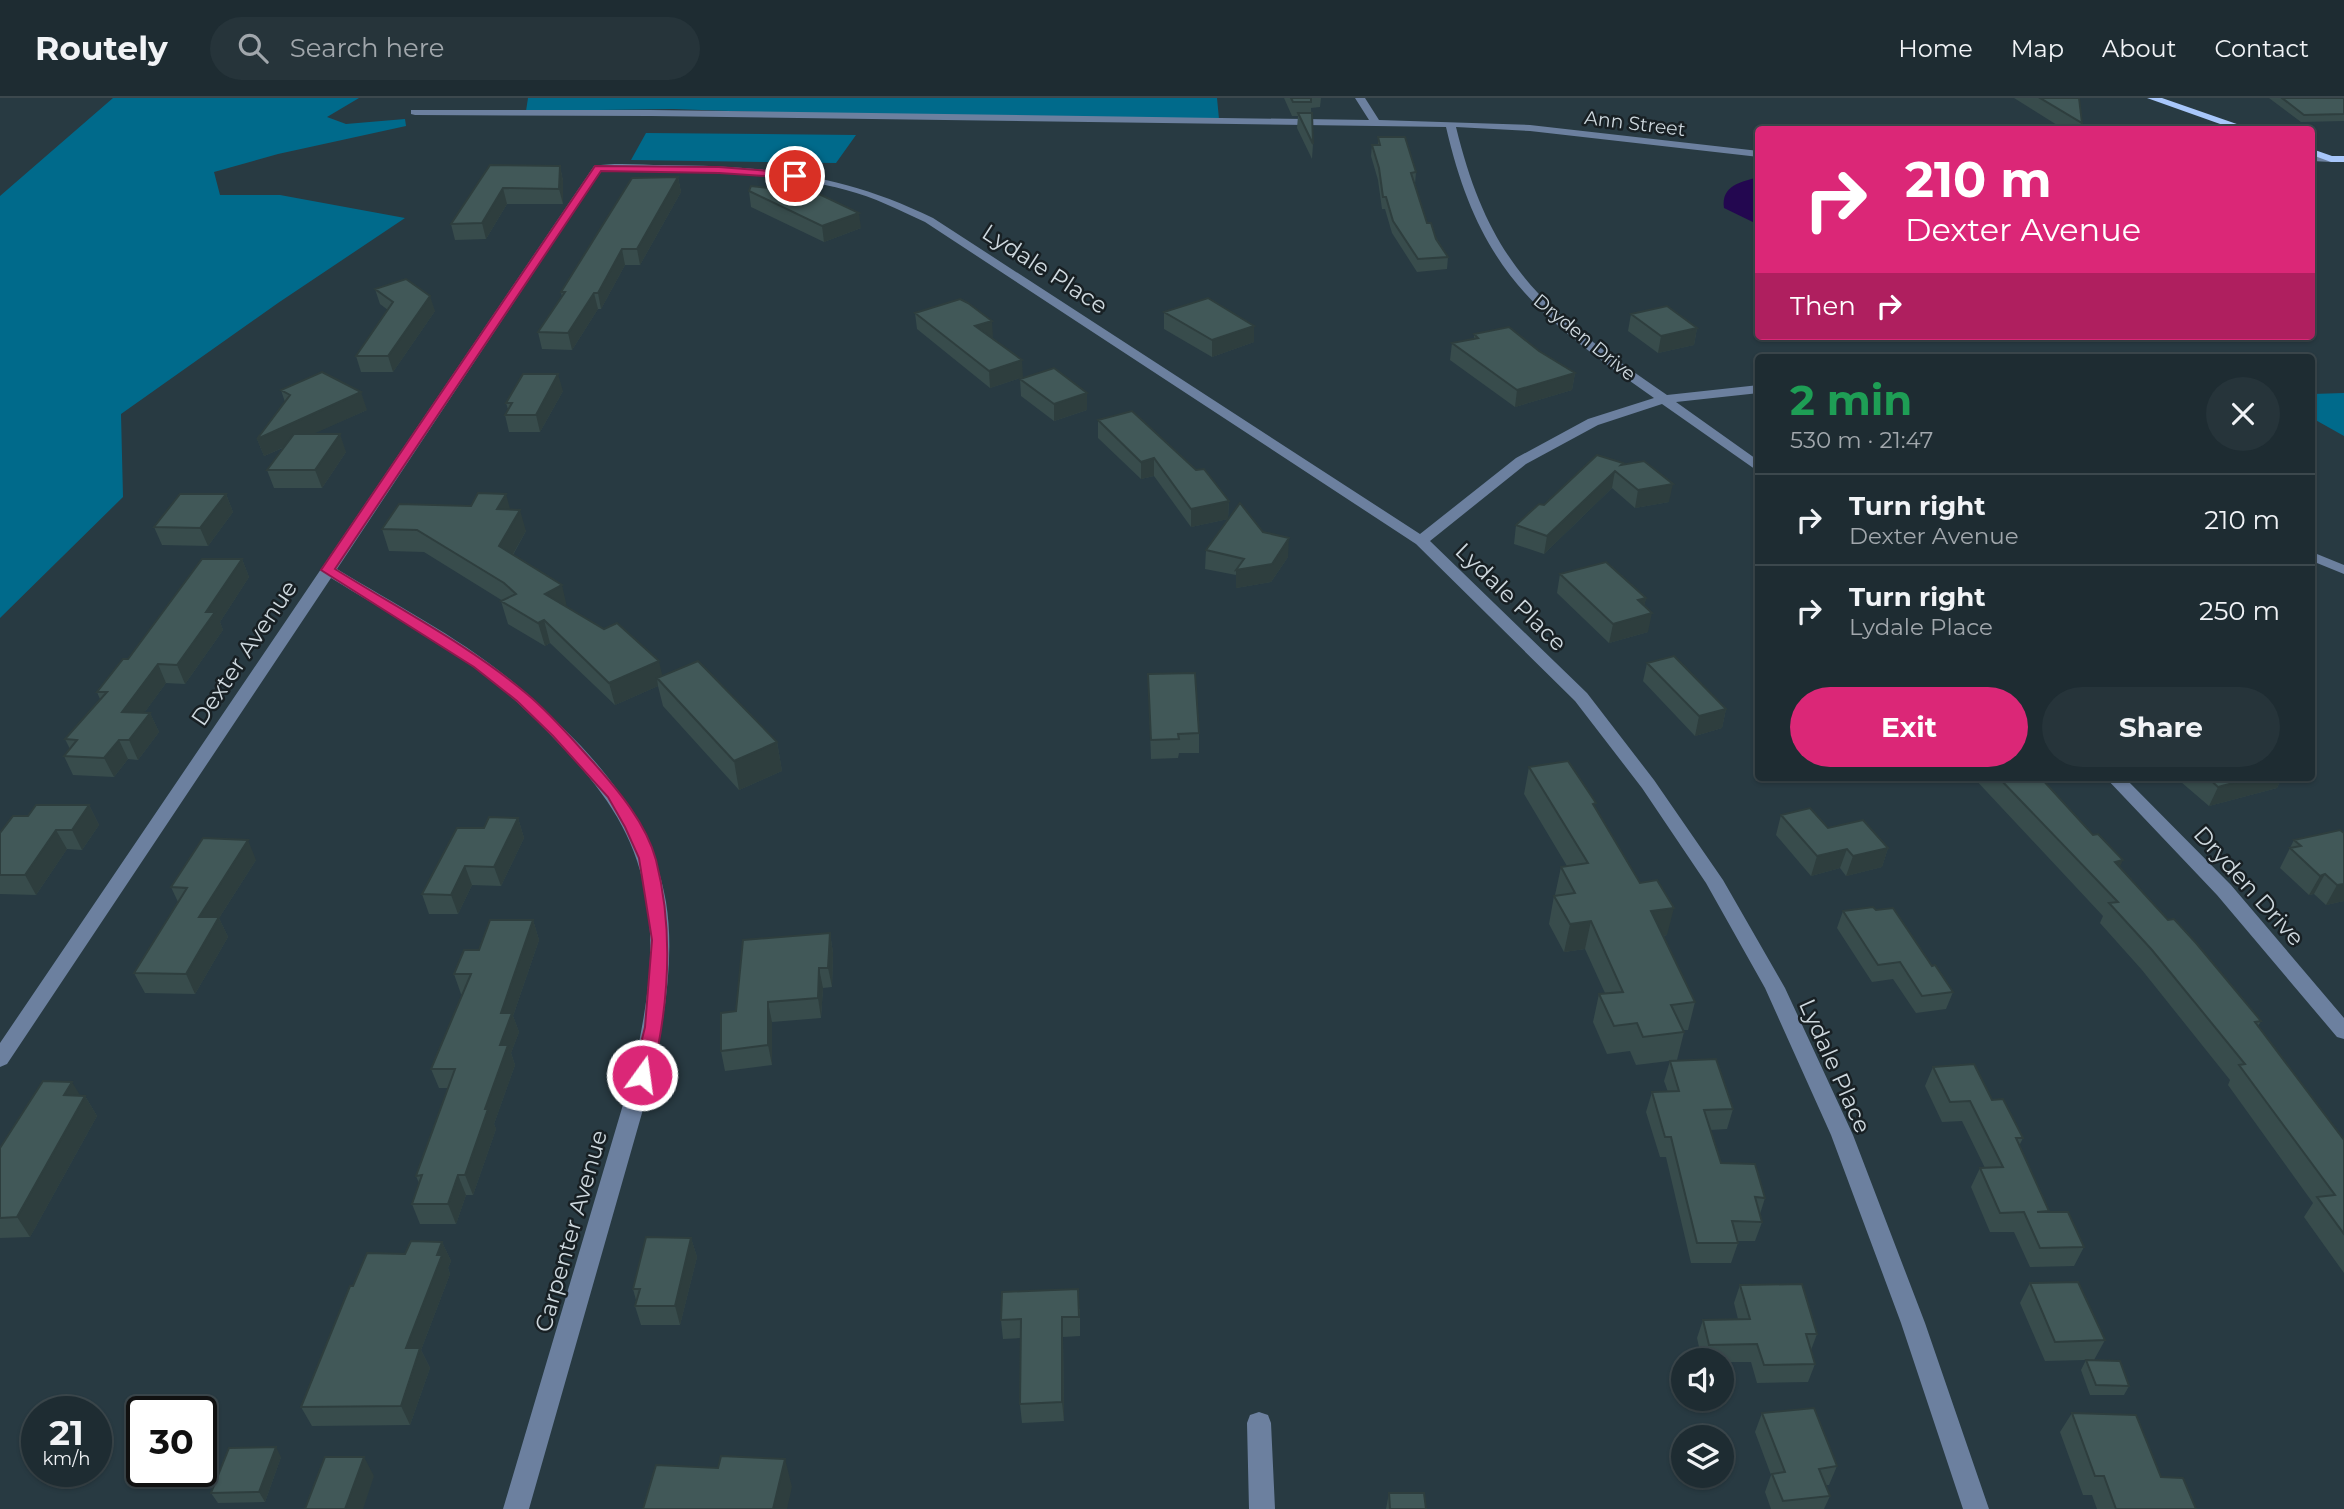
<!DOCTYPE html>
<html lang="en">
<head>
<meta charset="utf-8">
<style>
  body { margin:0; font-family:Montserrat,sans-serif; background:#26343a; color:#f1f3f6; height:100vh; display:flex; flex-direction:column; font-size:26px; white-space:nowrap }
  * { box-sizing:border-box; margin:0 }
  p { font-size:23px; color:#a1a7ac }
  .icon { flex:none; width:38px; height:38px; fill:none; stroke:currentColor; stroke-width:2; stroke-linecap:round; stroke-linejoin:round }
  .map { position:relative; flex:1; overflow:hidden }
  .drawer { position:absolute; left:1755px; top:256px; width:560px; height:427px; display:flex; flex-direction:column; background:#1e2c32; border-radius:7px; box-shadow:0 2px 5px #0004,0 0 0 2px #3c484d }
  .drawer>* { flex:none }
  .hud { position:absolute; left:1755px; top:28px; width:560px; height:214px; border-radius:7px; box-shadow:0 2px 5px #0004,0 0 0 2px #3c484d; background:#db2777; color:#fff; overflow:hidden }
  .fabs { position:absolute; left:1671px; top:1250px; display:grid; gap:14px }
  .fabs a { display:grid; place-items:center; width:63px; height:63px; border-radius:50%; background:#1e2c32; box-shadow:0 2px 5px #0004,0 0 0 2px #3c484d; font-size:35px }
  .speed { position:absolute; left:21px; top:1298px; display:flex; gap:14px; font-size:35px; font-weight:700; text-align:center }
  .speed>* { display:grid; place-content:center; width:91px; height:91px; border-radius:50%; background:#1e2c32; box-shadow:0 2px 5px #0004,0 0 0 2px #3c484d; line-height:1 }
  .speed small { font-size:18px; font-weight:400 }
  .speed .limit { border:4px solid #111; border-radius:10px; background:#fff; color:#111 }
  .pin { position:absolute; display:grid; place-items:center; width:60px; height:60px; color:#fff; margin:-30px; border:4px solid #fff; border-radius:50%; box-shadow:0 2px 7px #0007 }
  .me { position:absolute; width:77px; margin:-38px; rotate:14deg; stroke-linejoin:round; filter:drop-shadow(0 0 5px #0008) }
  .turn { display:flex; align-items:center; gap:24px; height:147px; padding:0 35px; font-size:32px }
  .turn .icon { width:91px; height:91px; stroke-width:2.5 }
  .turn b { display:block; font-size:49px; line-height:60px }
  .then { display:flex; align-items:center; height:66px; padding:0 35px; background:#0003; gap:14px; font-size:26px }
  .round { display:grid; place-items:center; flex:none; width:74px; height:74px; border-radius:37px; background:#26343a }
  .headline { display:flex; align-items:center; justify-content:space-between; height:119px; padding:0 35px }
  h1 { font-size:42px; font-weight:700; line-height:52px; color:#1e9e55 }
  .primary-button { display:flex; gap:14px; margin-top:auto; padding:14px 35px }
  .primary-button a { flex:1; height:80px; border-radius:42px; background:#db2777; color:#fff; font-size:28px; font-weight:700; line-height:80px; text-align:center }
  .primary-button a+a { background:#26343a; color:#f1f3f6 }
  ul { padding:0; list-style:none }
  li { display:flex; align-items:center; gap:21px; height:91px; padding:0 35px; border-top:2px solid #3c484d }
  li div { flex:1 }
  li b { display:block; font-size:26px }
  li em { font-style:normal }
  header { display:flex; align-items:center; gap:42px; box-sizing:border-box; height:98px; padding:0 35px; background:#1e2c32; border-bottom:2px solid #3c484d }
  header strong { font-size:33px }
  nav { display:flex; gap:38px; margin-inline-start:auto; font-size:24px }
  .search { width:490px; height:63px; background:#26343a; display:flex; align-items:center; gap:18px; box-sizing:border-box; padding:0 24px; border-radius:38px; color:#a1a7ac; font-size:26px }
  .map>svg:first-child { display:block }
  .green { fill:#006a8b }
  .water { fill:#230750 }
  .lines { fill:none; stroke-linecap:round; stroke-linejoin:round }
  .minor { fill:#6c809f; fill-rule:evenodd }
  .major { fill:#a8c7fb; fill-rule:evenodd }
  .wall { fill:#384c4c }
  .shaded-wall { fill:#2e3e3e }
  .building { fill:#415858; stroke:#2e3e3e; stroke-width:2 }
  .route { fill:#db2777; stroke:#8e194d; stroke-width:2 }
  .labels { text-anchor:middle; stroke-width:5; stroke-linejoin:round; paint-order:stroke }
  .far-street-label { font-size:19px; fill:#ced8de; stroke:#182024 }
  .street-label { font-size:23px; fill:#ced8de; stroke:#182024 }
</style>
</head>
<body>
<header>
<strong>Routely</strong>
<div class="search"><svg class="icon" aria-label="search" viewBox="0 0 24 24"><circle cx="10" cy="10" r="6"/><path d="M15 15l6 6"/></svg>Search here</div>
<nav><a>Home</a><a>Map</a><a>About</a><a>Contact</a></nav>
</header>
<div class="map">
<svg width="2344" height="1411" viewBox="0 0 2344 1411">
  <rect width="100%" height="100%" fill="#283a42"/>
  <path class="green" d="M113 0H359L327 19 346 26 405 21 406 28 278 56 214 74 220 97H280L405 120 278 205 121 316 123 399 0 520V98Z
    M528 0H1217L1219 21 869 18 673 11 526 13Z
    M646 35 856 37 836 65 631 62Z
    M2344 295V338L2312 320V296Z"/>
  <path class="water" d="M1759 79V127L1724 110C1721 87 1741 84 1759 79Z"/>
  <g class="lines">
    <path class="minor" d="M1355 0H1365L1379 22 1530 27 1759 53V59L1530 33 1456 29C1491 174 1550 216 1667 297L1759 287V295L1676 304 1759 363V374L1662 306 1598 327 1526 366 1430 443 1587 595 1654 682 1723 782 1785 890 1853 1037 1925 1225 1989 1411H1963L1901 1225 1831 1037 1765 890 1706 785 1642 690 1575 603 1416 446 925 124C899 112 874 99 846 92 767 70 683 74 601 73L337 471C394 506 455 537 507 579 534 600 557 624 581 648 623 693 656 743 666 804 675 860 664 918 654 973L529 1411H503L633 973C645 918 656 861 647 804 637 740 608 698 565 652 543 629 521 606 496 586 445 545 386 514 331 480L7 966 0 969V945L594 68C616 64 641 67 664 67 763 68 842 75 933 120L1420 436 1516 360 1588 321 1654 300C1538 219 1479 173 1446 29L651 18 415 17 411 16V12H651L1369 22Z
      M2312 57 2331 58 2336 61 2331 64 2312 63Z
      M2312 454 2344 467V476L2312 463Z
      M2105 679H2124L2231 787 2344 920V941L2337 939 2217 797Z
      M1259 1314 1268 1317 1271 1325 1275 1411H1249L1247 1325 1250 1317Z"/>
    <path class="major" d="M2147 0H2162L2254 32H2237Z
      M2312 51 2332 58H2344V64H2331L2312 57Z"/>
  </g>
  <path class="wall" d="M1284 0H1321L1320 9 1311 10 1313 46 1312 61 1297 30 1298 18H1292Z
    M2014 0H2079L2082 25 2080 32H2065Z
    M2269 0H2344V23L2301 24Z
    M1378 39 1416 74 1415 86 1427 125 1448 159 1447 171 1417 174 1392 135 1385 111H1382L1378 82 1371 58 1372 47H1378Z
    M490 67 560 68 563 83V106H507L486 141 455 142 451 126Z
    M678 79 681 94 640 167H625L601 211H598L572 252 542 251 538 234 562 199 561 194Z
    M749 93 861 130 824 144 751 109Z
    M375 191 435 213 393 274H361L356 258 388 212 380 206Z
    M1164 214 1254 244 1212 259 1164 231Z
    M915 215 993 239 991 240 1023 279 990 290 917 231Z
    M1631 216 1697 230 1694 247 1658 255 1628 233Z
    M1474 236 1575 275 1572 292 1515 309 1450 262 1452 245 1474 241Z
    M1020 281 1087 312 1054 323 1021 298Z
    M281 292 367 312 312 336 346 354 322 390H274L267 372 285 349 264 358 257 341 285 304Z
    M563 293 540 334H509L505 317 508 311 506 305Z
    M1098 322 1229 403 1228 421 1191 429 1154 378 1141 381 1098 340Z
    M1622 367 1669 404 1635 410 1612 390 1544 456 1514 446 1516 427 1544 407Z
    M226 396 233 414 208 448 162 447 154 429Z
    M510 411 526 433 513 457 567 509 662 578 777 644 782 673 739 692 663 608 658 588 615 607 550 545 545 548 508 526 501 503H503L424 454 389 453 382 431Z
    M1263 434 1288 459 1271 484 1236 490V477L1205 471 1206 452Z
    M242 461 249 479 220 524 223 532 185 586 166 585 144 615H150L159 634 138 662 128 661 114 679 73 677 64 658 70 651 65 641 100 601 97 594 128 561Z
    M1560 476 1646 500 1644 508 1648 534 1609 545 1557 495Z
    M1647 565 1726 611 1722 630 1695 638 1643 583Z
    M1148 576 1199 635V655H1179L1178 660 1151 661Z
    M1529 669 1595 710 1667 837 1663 838 1695 904 1688 932H1684V934L1677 962 1636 967 1630 953 1607 956 1593 924 1599 896 1605 895 1585 851 1564 854 1549 826 1554 798H1556L1555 797 1561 769 1567 768 1524 696Z
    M1973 679H2045L2044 683 2120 769 2261 923 2258 928 2344 1042V1175L2304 1119 2313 1105 2228 987 2230 982 2142 872 2100 825 2103 818Z
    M2184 679H2282L2277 690 2209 708 2181 684Z
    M89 707 99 727 82 752 67 751 36 797 0 796V735L28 718Z
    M1781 717 1828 730 1888 750 1882 769 1846 778 1840 770 1811 778 1776 737Z
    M518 720 524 740 501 788 472 787 458 816H429L422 796 484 730Z
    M2340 732 2344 803 2326 807 2314 796 2309 797 2280 770 2294 742Z
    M256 762 219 820 228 839 195 896 145 895 134 875 178 804 171 789Z
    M1876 812 1932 868 1953 894 1946 911 1916 915 1893 881 1872 884 1837 830 1843 813Z
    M533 822 539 842 513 918 519 934 511 955 515 967 494 1026 496 1031 473 1097H466L456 1126H420L412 1106 419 1085 416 1078 448 990H439L431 971 462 896H461L454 876 479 852Z
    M830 835 833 855 832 889 823 890 821 920 772 924V967L725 973 721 953 736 913Z
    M1670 963 1733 1011 1727 1031 1710 1032 1721 1065 1765 1100 1760 1116 1762 1124 1755 1143H1737L1738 1145 1731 1165H1691L1666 1059H1660L1646 1014 1652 994H1668L1664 983Z
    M1933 969 1992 1002 2023 1040 2019 1048 2049 1114 2084 1149 2074 1168 2030 1169 2014 1134H1990L1971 1089 1980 1070H1985L1962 1023 1942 1024 1925 988Z
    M80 998H85L97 1018 30 1139 0 1140V1050Z
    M691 1140 697 1159 680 1227H641L635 1208 636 1202 633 1191Z
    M442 1144 451 1163 448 1170 450 1176 421 1252 430 1270 410 1327 312 1328 301 1309 353 1188 405 1156Z
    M2030 1185 2105 1242 2094 1262 2129 1288 2124 1297H2090L2081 1272 2086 1262 2045 1263 2020 1205Z
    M1740 1187 1817 1236 1811 1252 1815 1266 1808 1284 1757 1285 1751 1264H1722V1262H1702L1697 1240 1703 1222 1738 1221 1734 1205Z
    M1080 1211V1238L1063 1239 1064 1323 1022 1325 1020 1306 1021 1240 1003 1241 1001 1222Z
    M1762 1315 1837 1368 1829 1387H1826L1830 1398 1824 1411H1771L1765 1394 1771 1377 1755 1334Z
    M2072 1315 2161 1379 2196 1411H2097L2092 1397H2083L2060 1334Z
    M281 1359 265 1404 218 1405 211 1395Z
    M1389 1395 1426 1411H1386Z"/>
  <path class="shaded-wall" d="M560 68 563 83V106L559 91Z
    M678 79 681 94 640 167 637 151Z
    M503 90 507 106 486 141 482 125Z
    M859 115 861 130 824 144 822 128Z
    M622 151 625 167 601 211 598 195Z
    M594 195 598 211 572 252 568 235Z
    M430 198 435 213 393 274 388 258Z
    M992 223 993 239 976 245 975 228Z
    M1254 228V244L1212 259V242Z
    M1697 230 1694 247 1658 255 1661 238Z
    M1022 262 1023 279 990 290 989 273Z
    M1575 275 1572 292 1515 309 1517 292Z
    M558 276 563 293 540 334 536 317Z
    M361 294 367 312 264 358 257 341Z
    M1087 295V312L1054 323V306Z
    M340 336 346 354 322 390 315 372Z
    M1154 360V378L1141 381V364Z
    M1615 373 1612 390 1544 456 1547 438Z
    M1673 386 1669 404 1635 410 1638 392Z
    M226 396 233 414 208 448 200 430Z
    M506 396 512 418 497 411Z
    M1229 403 1228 421 1191 429V411Z
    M520 412 526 433 505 470 499 448Z
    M1289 440 1288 459 1271 484 1236 490V472Z
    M242 461 249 479 220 524 223 532 185 586 177 567 206 514Z
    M562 487 567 509 545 496Z
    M1646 500 1642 518 1652 515 1648 534 1609 545 1613 526 1638 502Z
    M544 522 550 545 545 548 538 525Z
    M659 563 664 585 657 580 658 588 615 607 609 585Z
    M158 566 166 585 131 633 122 614Z
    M1726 611 1722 630 1695 638 1699 618Z
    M150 615 159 634 138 662 129 642Z
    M119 642 128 661 114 679 104 660Z
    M777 644 782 673 739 692 734 663Z
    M2256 679H2282L2277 690 2209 708 2218 689Z
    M89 707 99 727 82 752 72 732Z
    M518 720 524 740 501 788 494 769Z
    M56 732 67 751 36 797 25 777Z
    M248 742 256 762 219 820 228 839 195 896 186 876 199 819Z
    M1888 750 1882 769 1846 778 1853 758Z
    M1847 751 1840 770 1811 778 1817 758Z
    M2123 762 2114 782 2115 764Z
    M465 768 472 787 458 816 451 797Z
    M2325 776 2314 796 2309 797 2320 778Z
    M2344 786V803L2326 807 2337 787Z
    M1674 810 1667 837 1644 841 1651 813Z
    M533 822 539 842 513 918 519 934 511 955 515 967 494 1026 496 1031 473 1097 465 1077 485 1011 500 947 501 915Z
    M1591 823 1585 851 1564 854 1570 826Z
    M830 835 833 855 832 889 828 870Z
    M819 870 823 890 821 920 818 900Z
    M768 904 772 924V967L768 947Z
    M72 984 83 1002 85 998 97 1018 30 1139 17 1119 64 997Z
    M458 1077 466 1097 456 1126 448 1106Z
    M691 1140 697 1159 680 1227 675 1208Z
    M442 1144 451 1163 448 1170 450 1176 421 1252 430 1270 410 1327 401 1308 406 1250Z
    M1062 1219 1063 1239 1064 1323 1062 1304Z
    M276 1349 281 1359 265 1404 259 1394Z
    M364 1359 374 1378 363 1411H345Z
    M785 1361 792 1389 787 1411H773Z"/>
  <path class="building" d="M1291 0H1311V4H1293Z
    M2040 0H2079L2082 25Z
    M2282 0H2344V16L2304 17Z
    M1298 15H1312L1313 46Z
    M1378 39H1405L1416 74 1411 75 1427 125H1431L1436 141 1448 159 1418 161 1393 123 1386 99H1383L1379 70 1372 47H1380Z
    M490 67 560 68 559 91 503 90 482 125 451 126Z
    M678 79 637 151H622L598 195H594L568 235 538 234 565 194H561L632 80Z
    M751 88 819 96 859 115 822 128 749 93Z
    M406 181 430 198 388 258H356L393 204 375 191Z
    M1208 200 1254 228 1212 242 1164 214Z
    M960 201 968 205 992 223 975 228 1022 262 989 273 915 215Z
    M1667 208 1697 230 1661 238 1631 216Z
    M1509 229 1539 253 1575 275 1517 292 1452 245 1478 240 1474 236Z
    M1054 270 1087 295 1054 306 1020 281Z
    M322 274 361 294 257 341 290 297 281 292Z
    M523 276H558L536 317H505L512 305H506Z
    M1132 313 1196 372 1204 371 1229 403 1191 411 1154 360 1141 364 1098 322Z
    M294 336H340L315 372H267Z
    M1597 357 1623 365 1621 367 1644 363 1673 386 1638 392 1615 373 1547 438 1516 427 1539 406 1544 407Z
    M478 395 506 396 497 411 520 412 499 448 562 487 545 496 604 531 617 525 659 563 609 585 544 522 538 525 501 503 516 496 504 485 417 432 382 431 399 406 471 408Z
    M180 396H226L200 430 154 429Z
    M1240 405 1263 434 1289 440 1272 466 1236 472 1244 461 1206 452Z
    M202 461H242L206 514H215L177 567 158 566 122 614 150 615 129 642H119L104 660 64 658 77 642 65 641 107 594H97L123 561H128Z
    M1606 464 1646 500 1638 502 1652 515 1613 526 1560 476Z
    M1674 558 1726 611 1699 618 1647 565Z
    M698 563 777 644 734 663 657 580Z
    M1195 575 1199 635 1178 636 1179 641 1151 642 1148 576Z
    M1568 663 1596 705 1593 706 1640 785 1657 782 1674 810 1651 813 1695 904 1671 907 1684 934 1643 939 1637 925 1614 928 1599 896 1623 894 1591 823 1570 826 1554 798 1575 795 1561 769 1588 765 1529 669Z
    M1998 679H2045L2041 680 2093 737 2098 736 2123 762 2115 764 2168 822 2174 821 2196 845 2261 923 2255 924 2344 1042V1136L2317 1099 2335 1097 2239 967 2245 966 2152 852 2109 805 2118 804Z
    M2207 679H2256L2218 689Z
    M36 707H89L72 732H56L25 777H0V735L13 718H28Z
    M1810 710 1828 730 1863 722 1888 750 1853 758 1847 751 1817 758 1781 717Z
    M489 719 518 720 494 769 465 768 451 797 422 796 457 730H484Z
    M2340 732 2344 735V786L2337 787 2325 776 2320 778 2290 750 2301 748 2294 742Z
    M203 740 248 742 199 819H219L186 876 134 875 187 790 171 789Z
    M1873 809 1876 812 1893 810 1932 868 1935 867 1953 894 1922 898 1900 864 1878 867 1843 813Z
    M490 822H533L501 915H512L500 947H508L485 1011H488L465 1077H458L448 1106H412L422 1077 416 1078 455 971H431L471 876H454L464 852H479Z
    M830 835 828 870H819L818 900 768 904V947L721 953V915L736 913 743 842Z
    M1716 961 1733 1011 1704 1012 1721 1065 1755 1066 1765 1100 1755 1099 1762 1124 1732 1123 1738 1145H1697L1671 1039H1665L1652 994 1679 993 1670 963Z
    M1974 966 1992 1002 2003 1001 2023 1040H2016L2049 1113 2037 1114H2068L2084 1149 2040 1150 2024 1114 2000 1115 1980 1070 2003 1069 1970 1003 1950 1004 1933 969Z
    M43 983 72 984 64 997 85 998 17 1119 0 1120V1050Z
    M646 1139 691 1140 675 1208H635L640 1191H633Z
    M411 1143 442 1144 437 1157H442L406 1250H420L401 1308 301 1309 350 1188H353L367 1155 405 1156Z
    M2078 1184 2105 1242 2055 1244 2030 1185Z
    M1802 1186 1817 1236H1806L1815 1266 1764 1267 1757 1246 1709 1247 1703 1222 1750 1221 1740 1187Z
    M1078 1191 1079 1219H1062V1304L1020 1306 1021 1221 1001 1222 1002 1194Z
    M2086 1262 2120 1263 2129 1288 2096 1287Z
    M1814 1310 1837 1368 1819 1371 1830 1398 1783 1403 1772 1376 1785 1374 1762 1315Z
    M2072 1315 2136 1317 2161 1379 2183 1380 2196 1411H2116L2104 1378H2095Z
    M276 1349 259 1394 211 1395 229 1350Z
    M721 1358 785 1361 773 1411H643L656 1367 718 1370Z
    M325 1359H364L345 1411H305Z
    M1389 1395H1424L1426 1411H1390Z"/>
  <path class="route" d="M595 68 719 69 795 75 800 78 795 80 719 75 601 73 335 471C399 511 469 547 527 596 551 616 572 641 593 664 618 692 646 725 656 762 674 833 669 906 652 977L649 982H636L633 977 645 929 652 842 639 760 625 729 608 699 553 638 517 603 474 569 321 472Z"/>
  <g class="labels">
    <g class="far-street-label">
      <text transform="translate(1635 25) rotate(7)" y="7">Ann Street</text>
      <text transform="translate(1585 239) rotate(39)" y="7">Dryden Drive</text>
    </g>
    <g class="street-label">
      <text transform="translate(1045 171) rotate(33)" y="8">Lydale Place</text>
      <text transform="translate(1511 499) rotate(44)" y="8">Lydale Place</text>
      <text transform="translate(244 555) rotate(-56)" y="8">Dexter Avenue</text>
      <text transform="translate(2249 788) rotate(48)" y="8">Dryden Drive</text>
      <text transform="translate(1835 968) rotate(66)" y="8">Lydale Place</text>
      <text transform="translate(571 1133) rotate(-74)" y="8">Carpenter Avenue</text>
    </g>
  </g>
</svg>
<div class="fabs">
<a><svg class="icon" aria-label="sound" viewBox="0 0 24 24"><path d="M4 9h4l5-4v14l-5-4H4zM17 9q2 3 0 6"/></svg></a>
<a><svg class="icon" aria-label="layers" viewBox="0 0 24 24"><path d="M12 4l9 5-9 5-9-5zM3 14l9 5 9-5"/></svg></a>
</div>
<div class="speed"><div>21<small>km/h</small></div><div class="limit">30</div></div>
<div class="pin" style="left:795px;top:78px;background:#d93025"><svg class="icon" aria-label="arrive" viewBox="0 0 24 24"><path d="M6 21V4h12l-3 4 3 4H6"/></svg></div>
<svg class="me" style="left:642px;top:977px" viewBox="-20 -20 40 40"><circle r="17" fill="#db2777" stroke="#fff" stroke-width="3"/><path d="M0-11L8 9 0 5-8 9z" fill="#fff"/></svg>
<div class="hud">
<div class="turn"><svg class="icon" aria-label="right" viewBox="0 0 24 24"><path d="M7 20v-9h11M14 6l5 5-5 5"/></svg><div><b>210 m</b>Dexter Avenue</div></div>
<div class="then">Then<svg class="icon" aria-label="right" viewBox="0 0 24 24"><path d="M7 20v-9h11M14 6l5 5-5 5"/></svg></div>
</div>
<section class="drawer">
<div class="headline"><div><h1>2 min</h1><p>530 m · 21:47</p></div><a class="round"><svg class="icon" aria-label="close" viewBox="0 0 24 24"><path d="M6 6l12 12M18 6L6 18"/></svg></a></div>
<ul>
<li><svg class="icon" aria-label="right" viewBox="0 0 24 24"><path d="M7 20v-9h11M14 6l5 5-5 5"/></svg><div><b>Turn right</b><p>Dexter Avenue</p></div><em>210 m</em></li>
<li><svg class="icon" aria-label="right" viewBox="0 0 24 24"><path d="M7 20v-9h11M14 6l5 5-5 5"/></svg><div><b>Turn right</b><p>Lydale Place</p></div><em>250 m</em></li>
</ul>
<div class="primary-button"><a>Exit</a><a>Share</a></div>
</section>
</div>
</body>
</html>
